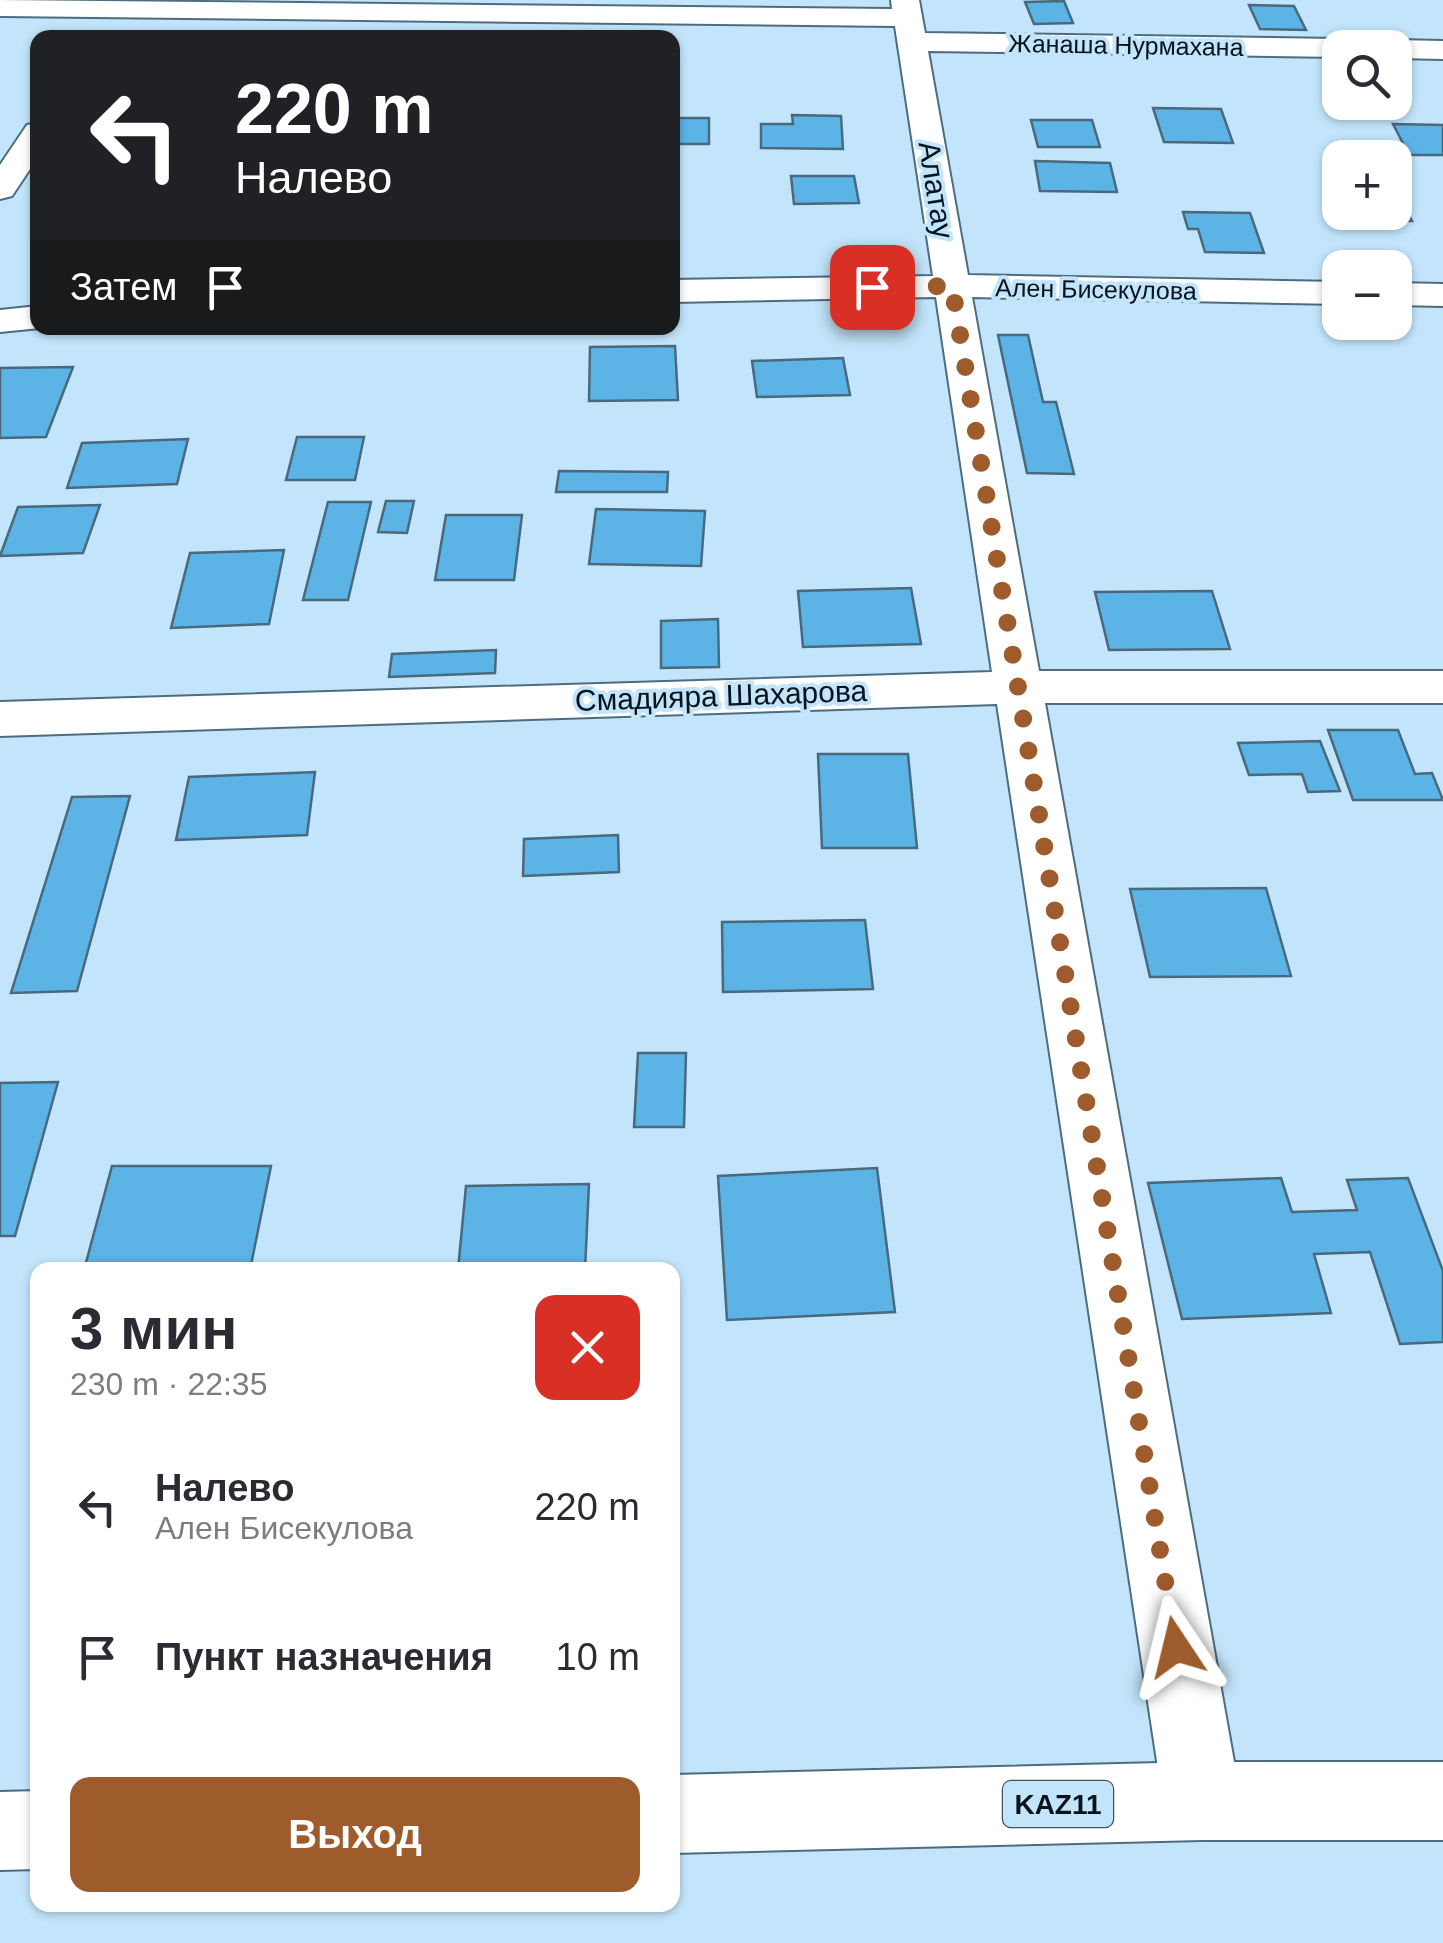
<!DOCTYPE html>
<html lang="ru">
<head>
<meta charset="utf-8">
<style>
  body { margin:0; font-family:Arial,sans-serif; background:#f2f2f3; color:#2b2b33; height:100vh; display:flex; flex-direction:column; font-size:38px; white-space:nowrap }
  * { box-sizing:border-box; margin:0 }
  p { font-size:32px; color:#7c7c81 }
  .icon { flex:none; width:55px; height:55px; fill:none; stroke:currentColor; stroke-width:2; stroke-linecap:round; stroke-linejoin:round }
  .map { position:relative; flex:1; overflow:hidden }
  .panel { position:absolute; left:30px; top:1262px; width:650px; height:650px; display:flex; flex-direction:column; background:#fff; border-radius:20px; box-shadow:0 2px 8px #0004 }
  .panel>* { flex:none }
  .guide { position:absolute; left:30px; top:30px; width:650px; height:305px; border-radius:20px; box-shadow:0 2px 8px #0004; background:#202124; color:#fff; overflow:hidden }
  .fabs { position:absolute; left:1322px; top:30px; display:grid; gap:20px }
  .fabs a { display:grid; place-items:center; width:90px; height:90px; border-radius:20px; background:#fff; box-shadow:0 2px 8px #0004; font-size:50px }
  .pin { position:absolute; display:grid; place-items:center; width:85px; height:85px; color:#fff; margin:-42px; border-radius:20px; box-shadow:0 5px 15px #0006 }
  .me { position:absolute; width:110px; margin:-55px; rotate:350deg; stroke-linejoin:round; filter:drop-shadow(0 0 8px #0008) }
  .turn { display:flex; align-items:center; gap:35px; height:210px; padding:0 40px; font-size:45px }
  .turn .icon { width:130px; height:130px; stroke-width:2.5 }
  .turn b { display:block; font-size:70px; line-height:85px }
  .then { display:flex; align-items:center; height:95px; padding:0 40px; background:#0003; gap:20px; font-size:38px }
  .round { display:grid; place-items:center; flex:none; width:105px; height:105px; border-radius:20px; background:#f2f2f3 }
  .overview { display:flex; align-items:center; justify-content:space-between; height:170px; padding:0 40px }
  h1 { font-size:60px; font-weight:700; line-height:75px }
  .primary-button { display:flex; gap:20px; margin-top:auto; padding:20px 40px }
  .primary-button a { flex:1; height:115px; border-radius:20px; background:#9e5b2b; color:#fff; font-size:40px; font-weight:700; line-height:115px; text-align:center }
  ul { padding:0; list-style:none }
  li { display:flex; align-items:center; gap:30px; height:150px; padding:0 40px }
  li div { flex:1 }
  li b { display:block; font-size:38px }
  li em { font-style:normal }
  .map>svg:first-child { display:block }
  .building { fill:#5bb3e6; stroke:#4b697d; stroke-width:2.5 }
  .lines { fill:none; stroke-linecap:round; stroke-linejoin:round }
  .street-casing { stroke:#4d6c7f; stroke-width:4 }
  .highway-casing { stroke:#4d6c7f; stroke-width:4 }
  .street { fill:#fff; fill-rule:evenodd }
  .highway { fill:#fff; fill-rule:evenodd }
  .route { stroke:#9e5b2b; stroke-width:18; stroke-dasharray:0 32.4 }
  .labels { text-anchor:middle; stroke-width:8; stroke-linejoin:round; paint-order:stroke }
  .far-street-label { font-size:25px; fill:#08141c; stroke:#c3e5fb }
  .shield { fill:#c3e5fb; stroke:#40535f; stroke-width:2.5 }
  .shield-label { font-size:28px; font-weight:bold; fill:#08141c }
  .street-label { font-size:30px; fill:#08141c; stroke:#c3e5fb }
</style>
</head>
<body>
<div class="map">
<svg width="1443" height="1943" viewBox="0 0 1443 1943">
  <rect width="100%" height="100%" fill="#c3e5fb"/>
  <path class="building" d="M1064 1 1073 23 1034 24 1025 2Z
    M1249 5 1294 6 1306 30 1260 29Z
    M1153 108 1221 109 1233 143 1164 142Z
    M792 115 841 116 843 149 761 148V124H793Z
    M672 118H709V144H672Z
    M1031 120H1092L1100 147H1038Z
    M1393 124 1443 125V155H1409Z
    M1035 161 1110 163 1117 192 1040 191Z
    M791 176H854L859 203 794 204Z
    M1395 189 1412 221 1360 220 1356 212H1395Z
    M1183 212 1250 213 1264 253 1205 252 1198 229H1188Z
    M998 335H1028L1043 402H1056L1074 474 1027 473Z
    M675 346 678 400 589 401 590 347Z
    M843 358 850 395 757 397 752 361Z
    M73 367 46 437 0 438V368Z
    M297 437H364L355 480H286Z
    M188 439 177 484 67 488 82 443Z
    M559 471 668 472 667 492H556Z
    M386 501H414L407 533 378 532Z
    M328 502H371L348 600H303Z
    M100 505 83 553 0 556 18 507Z
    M596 509 705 511 701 566 589 564Z
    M446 515H522L514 580H435Z
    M284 550 269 624 171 628 190 553Z
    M911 588 921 644 803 647 798 591Z
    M1212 591 1230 649 1109 650 1095 592Z
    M718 619 719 667 661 668V621Z
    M496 650 495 673 389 677 392 654Z
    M1328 730H1398L1415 774 1432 773 1443 800H1353Z
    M1320 741 1340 791 1308 792 1302 774 1249 775 1238 743Z
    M818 754H908L917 848H822Z
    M315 772 307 835 176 840 189 777Z
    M130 796 77 991 11 993 72 797Z
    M618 835 619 872 523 876 524 839Z
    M1266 888 1291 976 1150 977 1130 889Z
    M865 920 873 989 723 992 722 922Z
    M638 1053H686L684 1127H634Z
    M58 1082 15 1236H0V1083Z
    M112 1166H271L250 1270H84Z
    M877 1168 895 1312 727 1320 718 1176Z
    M1281 1178 1292 1212 1357 1210 1347 1180 1408 1178 1443 1271V1342L1400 1344 1370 1252 1314 1254 1331 1313 1182 1319 1148 1183Z
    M589 1184 585 1270H458L466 1186Z"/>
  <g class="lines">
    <defs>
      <path id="street" d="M0 0 892 9 891 0H919L925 33 1340 39 1354 48H1340V57L928 51 968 275 1340 282V304L972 297 1039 671H1443V703H1045L1241 1801 1230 1829 1202 1840 1174 1829 1163 1801 997 704 0 736V702L992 672 936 297 672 302V280L933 276 895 26 0 16Z
        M1395 40 1443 41V59L1395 58V48H1381Z
        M38 123V157L12 196 0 199V165L27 125Z
        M1395 283 1443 284V306L1395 305Z
        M38 306 40 328 0 332V310Z"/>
      <path id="highway" d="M1202 1762H1443V1840H1202L672 1853V1775Z
        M38 1791V1869L0 1870V1792Z"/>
    </defs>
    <use href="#street" class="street-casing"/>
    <use href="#highway" class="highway-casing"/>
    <use href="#street" class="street"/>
    <use href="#highway" class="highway"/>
  </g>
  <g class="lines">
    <path class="route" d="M872 287 952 286 1176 1647"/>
  </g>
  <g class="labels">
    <g class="far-street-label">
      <text transform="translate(1126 45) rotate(1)" y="9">Жанаша Нурмахана</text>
      <text transform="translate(1096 289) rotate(1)" y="9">Ален Бисекулова</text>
    </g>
    <rect class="shield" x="1003" y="1781" width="110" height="46" rx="8"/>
    <g class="shield-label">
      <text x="1058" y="1814">KAZ11</text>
    </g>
    <g class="street-label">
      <text transform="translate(936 190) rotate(81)" y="10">Алатау</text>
      <text transform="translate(721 696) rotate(-2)" y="10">Смадияра Шахарова</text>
    </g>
  </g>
</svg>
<div class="fabs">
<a><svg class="icon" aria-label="search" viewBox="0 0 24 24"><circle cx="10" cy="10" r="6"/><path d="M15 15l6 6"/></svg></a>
<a>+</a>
<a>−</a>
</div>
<div class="pin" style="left:872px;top:287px;background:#d93025"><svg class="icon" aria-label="arrive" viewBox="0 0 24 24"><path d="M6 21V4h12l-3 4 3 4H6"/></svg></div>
<svg class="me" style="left:1176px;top:1647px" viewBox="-20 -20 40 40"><path d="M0-17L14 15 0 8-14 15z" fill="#9e5b2b" stroke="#fff" stroke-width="4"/></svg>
<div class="guide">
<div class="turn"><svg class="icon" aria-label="left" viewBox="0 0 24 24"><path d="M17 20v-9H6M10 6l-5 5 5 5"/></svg><div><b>220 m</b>Налево</div></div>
<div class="then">Затем<svg class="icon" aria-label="arrive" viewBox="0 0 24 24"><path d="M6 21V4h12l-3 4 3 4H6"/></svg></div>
</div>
<section class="panel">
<div class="overview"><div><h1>3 мин</h1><p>230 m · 22:35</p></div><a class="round" style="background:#d93025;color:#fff"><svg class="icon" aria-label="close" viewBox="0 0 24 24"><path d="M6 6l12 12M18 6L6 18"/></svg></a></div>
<ul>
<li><svg class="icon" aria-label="left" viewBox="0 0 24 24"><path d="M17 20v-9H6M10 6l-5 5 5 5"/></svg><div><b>Налево</b><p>Ален Бисекулова</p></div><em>220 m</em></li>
<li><svg class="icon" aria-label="arrive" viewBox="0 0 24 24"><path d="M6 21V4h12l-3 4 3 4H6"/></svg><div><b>Пункт назначения</b></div><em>10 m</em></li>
</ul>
<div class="primary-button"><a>Выход</a></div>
</section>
</div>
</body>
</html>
